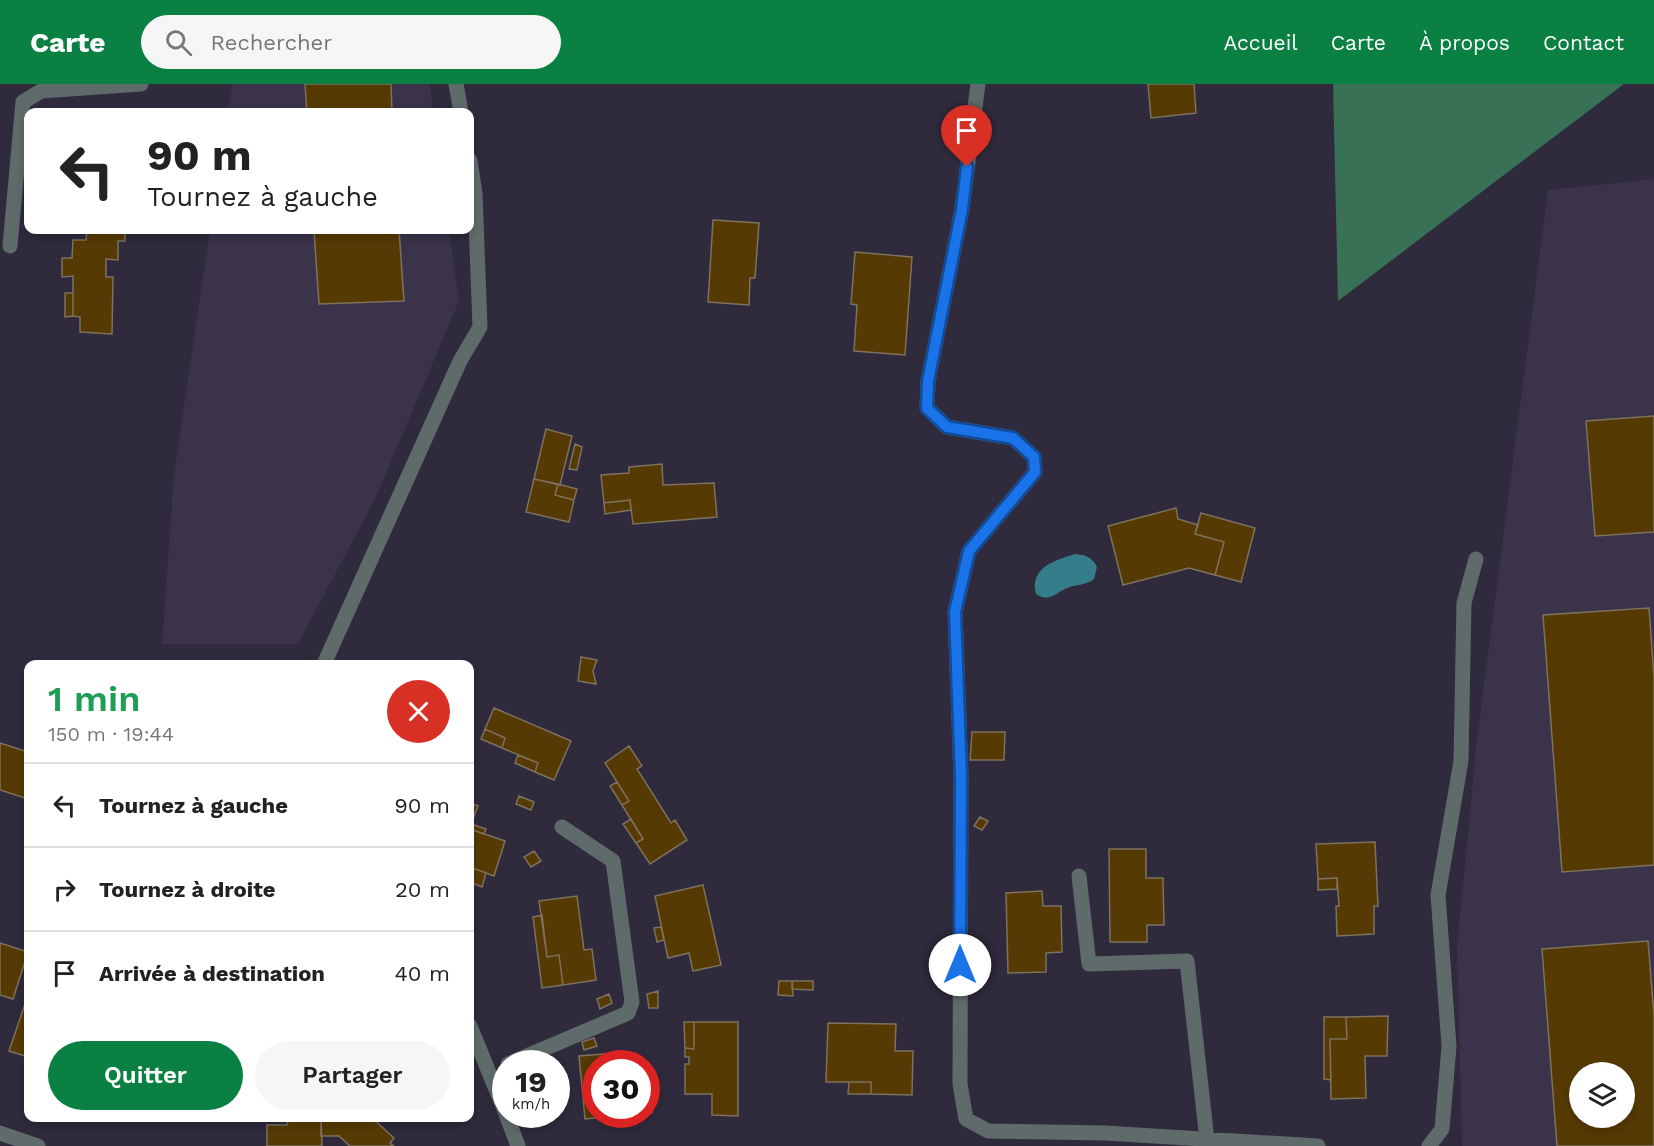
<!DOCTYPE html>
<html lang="fr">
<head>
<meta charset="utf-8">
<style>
  body { margin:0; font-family:"Work Sans",sans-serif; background:#f6f6f6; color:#222; height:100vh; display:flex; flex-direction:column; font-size:22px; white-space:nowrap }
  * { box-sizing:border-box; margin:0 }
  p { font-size:20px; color:#767676 }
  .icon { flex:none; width:33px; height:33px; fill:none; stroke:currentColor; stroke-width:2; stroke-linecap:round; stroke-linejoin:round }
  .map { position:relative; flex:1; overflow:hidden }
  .drawer { position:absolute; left:24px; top:576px; width:450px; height:462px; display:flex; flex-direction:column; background:#fff; border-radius:12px; box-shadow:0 3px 9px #0003 }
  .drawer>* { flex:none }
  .guide { position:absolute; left:24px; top:24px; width:450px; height:126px; border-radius:12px; box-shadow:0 3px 9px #0003; background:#fff; color:#222; overflow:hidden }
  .tools { position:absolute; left:1569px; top:978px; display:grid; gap:12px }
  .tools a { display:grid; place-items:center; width:66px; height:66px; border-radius:50%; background:#fff; box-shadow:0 3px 9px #0003; font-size:30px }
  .speed { position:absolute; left:492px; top:966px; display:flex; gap:12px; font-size:30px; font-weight:700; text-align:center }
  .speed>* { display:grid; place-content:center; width:78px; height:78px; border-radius:50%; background:#fff; box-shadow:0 3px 9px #0003; line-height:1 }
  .speed small { font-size:15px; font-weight:400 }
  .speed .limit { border:9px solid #d22; background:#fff; color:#111 }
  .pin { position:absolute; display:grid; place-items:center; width:51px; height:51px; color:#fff; margin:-62px -26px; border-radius:50% 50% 50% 0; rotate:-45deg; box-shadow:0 0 6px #0007 }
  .pin .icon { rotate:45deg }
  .me { position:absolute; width:66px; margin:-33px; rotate:0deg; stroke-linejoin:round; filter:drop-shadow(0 0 4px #0008) }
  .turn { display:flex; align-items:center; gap:21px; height:126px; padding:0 24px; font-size:27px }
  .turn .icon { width:78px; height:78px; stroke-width:2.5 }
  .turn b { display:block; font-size:42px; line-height:51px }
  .round { display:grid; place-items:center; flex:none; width:63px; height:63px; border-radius:32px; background:#f6f6f6 }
  .head { display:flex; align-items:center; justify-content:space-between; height:102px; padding:0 24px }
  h1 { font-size:36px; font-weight:600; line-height:45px; color:#1e9e55 }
  .cta { display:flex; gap:12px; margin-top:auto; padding:12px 24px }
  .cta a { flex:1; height:69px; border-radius:36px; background:#0b8043; color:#fff; font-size:24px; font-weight:600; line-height:69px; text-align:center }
  .cta a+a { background:#f6f6f6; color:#222 }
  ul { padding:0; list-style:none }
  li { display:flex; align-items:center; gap:18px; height:84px; padding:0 24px; border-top:2px solid #e0e0e0 }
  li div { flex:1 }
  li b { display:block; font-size:22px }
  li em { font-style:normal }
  header { display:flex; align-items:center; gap:36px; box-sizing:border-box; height:84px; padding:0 30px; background:#0b8043; color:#fff }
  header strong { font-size:28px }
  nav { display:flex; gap:33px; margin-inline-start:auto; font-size:21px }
  .search { width:420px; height:54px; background:#f6f6f6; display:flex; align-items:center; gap:15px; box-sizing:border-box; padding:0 21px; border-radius:33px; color:#767676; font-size:22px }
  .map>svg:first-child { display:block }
  .built { fill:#3a334a; fill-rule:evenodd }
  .forest { fill:#387156 }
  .water { fill:#347d8a }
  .building { fill:#553a03; stroke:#7e715e; stroke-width:1.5; fill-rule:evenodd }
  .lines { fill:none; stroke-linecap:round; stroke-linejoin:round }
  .minor { stroke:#5f6b6b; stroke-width:15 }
  .route-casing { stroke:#114b97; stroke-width:15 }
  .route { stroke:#1a73e8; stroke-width:10 }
</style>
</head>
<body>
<header>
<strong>Carte</strong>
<div class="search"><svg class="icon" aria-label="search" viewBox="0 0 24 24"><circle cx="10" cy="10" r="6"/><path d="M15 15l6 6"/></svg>Rechercher</div>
<nav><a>Accueil</a><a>Carte</a><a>À propos</a><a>Contact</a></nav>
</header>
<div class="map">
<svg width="1654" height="1062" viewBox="0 0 1654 1062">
  <rect width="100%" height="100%" fill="#2f2a3c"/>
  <path class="built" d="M232 0H430L433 28H228Z
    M1654 95V1062H1462L1457 862 1477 655 1548 106ZM1580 988H1624V1034H1580Z
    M210 146H449L459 217 376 413 298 560H162L174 390Z"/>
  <path class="forest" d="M1333 0H1624L1338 217Z"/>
  <path class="water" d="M1075 470C1086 471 1092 473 1097 483L1094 495C1085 502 1076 500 1067 504 1055 509 1050 519 1036 510 1029 484 1055 476 1075 470Z"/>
  <path class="building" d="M305 0H391L392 28H307Z
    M1148 0H1194L1196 29 1151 34Z
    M713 136 759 139 755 194H750L749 221 708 218Z
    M87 146H125V157H118V176L106 175V193H113L112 250 80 248V233L73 232V192L62 193V174H72L73 156H86Z
    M314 146H399L404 217 319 220Z
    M855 168 912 173 905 271 854 267 857 221 851 220Z
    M65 209H73V232L65 233Z
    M1654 332V448L1595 452 1586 337Z
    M546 345 572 352 560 401 534 395Z
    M575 360 582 363 577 386 569 385Z
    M662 380 663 401 714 399 717 433 633 440 630 416 604 419 601 391 629 389V383Z
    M534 395 558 400 555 411 574 416 569 438 526 428Z
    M558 400 577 405 574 416 555 411Z
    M630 416 631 426 605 430 604 419Z
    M1176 424 1178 435 1198 441 1195 450 1224 458 1215 491 1189 484 1123 501 1108 442Z
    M1201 429 1255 444 1241 498 1215 491 1224 458 1195 450Z
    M1649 524 1654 593V781L1562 788 1543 531Z
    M581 573 597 576 593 587 596 600 578 597Z
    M494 624 571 657 554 696 535 688 538 679 502 664 505 654 485 645Z
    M485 645 505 654 502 664 481 655Z
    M972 648H1005L1004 676H970Z
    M0 659 28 668V701L25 714 0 706Z
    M629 662 642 682 637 685 671 739 675 736 687 756 650 780 636 759 643 755 622 721 629 717 605 679Z
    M518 671 538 679 535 688 515 679Z
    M617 698 629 717 622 721 610 702Z
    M519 712 534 718 531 726 516 720Z
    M470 719 478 722 470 743Z
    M980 733 988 737 982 746 974 742Z
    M631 735 643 755 636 759 623 740Z
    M471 740 486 745 484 750 470 745Z
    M470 745 505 757 494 792 470 783Z
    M1375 758 1378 822H1374V850L1337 852 1336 822H1339L1337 794 1318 795 1316 760Z
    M1109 765H1146V794H1163L1164 841H1147V858H1110Z
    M534 767 541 777 531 783 524 773Z
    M470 783 486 789 482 803 470 798Z
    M1337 794V805L1318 806V795Z
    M703 801 721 881 693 887 689 869 668 874 655 812Z
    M1042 807 1043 822H1061L1062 868 1046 869V888L1008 889 1006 809Z
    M577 812 584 866 592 865 596 896 563 901 559 871 547 873 539 817Z
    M542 831 547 873 559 871 563 901 542 904 533 833Z
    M661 843 664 856 657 858 654 844Z
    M1648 857 1654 932V1062H1557L1542 865ZM1580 988H1624V1034H1580Z
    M0 859 28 868 13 915 0 911Z
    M779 897H792L793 912 778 911Z
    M792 897H813V906L792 905Z
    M658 907V924H649L647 910Z
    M609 910 612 919 600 925 597 915Z
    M28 911V973L9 967Z
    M1388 932 1387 972H1365L1366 1014 1331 1015 1330 955H1347L1346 933Z
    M1324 933H1346L1347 955H1330L1331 996 1324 995Z
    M684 938H694V965L685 964Z
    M694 938H738V1032L712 1031V1010H685V980H689V973H685V964L694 965Z
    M828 939 896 940 895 967H913L912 1011 871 1010V998H826Z
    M594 954 597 962 584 966 582 958Z
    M629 968 630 980H596V1030H638L585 1035 579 972Z
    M849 998H871V1010H848Z
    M649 1003 652 1029H646V1004Z
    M288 1034H321L322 1062H267V1041H287Z
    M321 1034H372L394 1054 390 1059 394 1062H350L339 1052H321Z"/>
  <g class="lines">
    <path class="minor" d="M456 0 461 28
      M978 0 962 125 928 297 927 324 947 343 1013 354 1034 373 1035 388 969 467 955 528 961 692 960 1000 966 1035 988 1047 1105 1049 1318 1062
      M10 162 23 18 41 7 141 0
      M324 580 460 277 480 243 475 109 470 76
      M1079 792 1089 880 1187 877 1207 1056
      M470 942 506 1030
      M508 980 628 929 632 918 613 777 562 743
      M506 1030 518 1062
      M0 1049 38 1062
      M1429 1062 1442 1045 1449 962 1438 811 1461 677 1464 519 1476 475"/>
  </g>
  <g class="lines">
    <defs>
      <path id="route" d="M960 881 961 692 955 528 969 467 1035 388 1034 373 1013 354 947 343 927 324 928 297 962 125 967 83"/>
    </defs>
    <use href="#route" class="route-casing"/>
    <use href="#route" class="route"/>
  </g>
</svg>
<div class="tools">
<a><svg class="icon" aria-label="layers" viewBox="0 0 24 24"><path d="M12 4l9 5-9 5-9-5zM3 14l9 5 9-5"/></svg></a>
</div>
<div class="speed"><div>19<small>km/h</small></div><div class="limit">30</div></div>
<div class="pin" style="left:967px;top:83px;background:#d93025"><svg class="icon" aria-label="arrive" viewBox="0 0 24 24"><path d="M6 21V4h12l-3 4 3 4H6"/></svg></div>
<svg class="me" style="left:960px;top:881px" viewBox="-20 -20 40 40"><circle r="19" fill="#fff"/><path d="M0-13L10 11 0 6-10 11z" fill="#1a73e8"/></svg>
<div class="guide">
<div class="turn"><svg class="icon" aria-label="left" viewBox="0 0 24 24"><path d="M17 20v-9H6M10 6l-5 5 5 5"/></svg><div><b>90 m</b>Tournez à gauche</div></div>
</div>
<section class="drawer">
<div class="head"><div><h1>1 min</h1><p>150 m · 19:44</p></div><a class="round" style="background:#d93025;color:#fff"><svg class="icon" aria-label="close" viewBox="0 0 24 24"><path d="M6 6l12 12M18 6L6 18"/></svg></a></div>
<ul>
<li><svg class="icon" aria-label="left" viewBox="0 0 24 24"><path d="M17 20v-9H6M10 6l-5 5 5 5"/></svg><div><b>Tournez à gauche</b></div><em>90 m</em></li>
<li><svg class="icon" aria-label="right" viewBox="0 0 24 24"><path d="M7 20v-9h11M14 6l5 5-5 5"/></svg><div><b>Tournez à droite</b></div><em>20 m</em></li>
<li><svg class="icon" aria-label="arrive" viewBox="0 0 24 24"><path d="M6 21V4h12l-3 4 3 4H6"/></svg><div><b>Arrivée à destination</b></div><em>40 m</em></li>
</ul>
<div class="cta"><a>Quitter</a><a>Partager</a></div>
</section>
</div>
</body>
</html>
